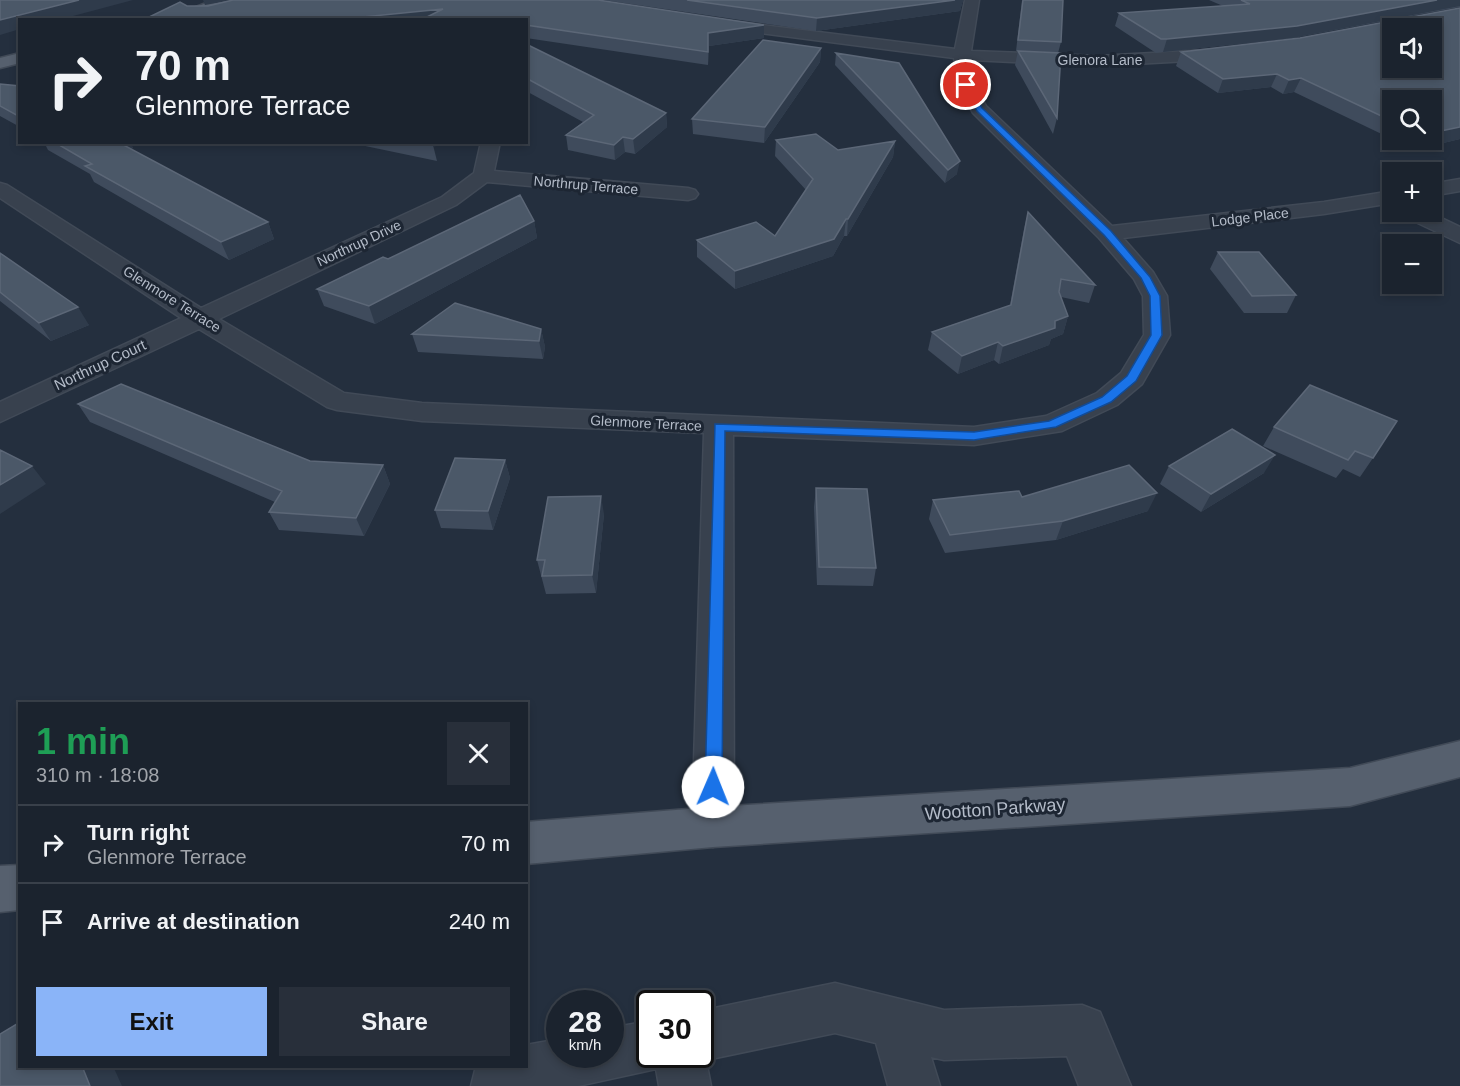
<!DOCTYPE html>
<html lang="en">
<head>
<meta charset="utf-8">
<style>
  body { margin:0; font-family:Arial,sans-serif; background:#282f3a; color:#f1f3f6; height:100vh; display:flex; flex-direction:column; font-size:22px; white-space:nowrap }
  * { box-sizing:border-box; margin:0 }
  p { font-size:20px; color:#a0a4aa }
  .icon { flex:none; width:33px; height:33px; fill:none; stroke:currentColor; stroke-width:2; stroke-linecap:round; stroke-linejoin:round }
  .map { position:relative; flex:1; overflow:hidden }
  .panel { position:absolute; left:18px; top:702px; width:510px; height:366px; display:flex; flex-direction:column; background:#1b232e; border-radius:0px; box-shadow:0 3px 9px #0003,0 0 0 2px #39404a }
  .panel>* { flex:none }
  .banner { position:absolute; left:18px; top:18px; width:510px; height:126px; border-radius:0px; box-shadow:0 3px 9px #0003,0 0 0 2px #39404a; background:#1b232e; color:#f1f3f6; overflow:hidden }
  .fabs { position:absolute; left:1382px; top:18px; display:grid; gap:12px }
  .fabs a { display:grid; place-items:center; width:60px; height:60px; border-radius:0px; background:#1b232e; box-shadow:0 3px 9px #0003,0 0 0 2px #39404a; font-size:30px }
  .speed { position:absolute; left:546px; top:990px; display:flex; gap:12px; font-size:30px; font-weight:700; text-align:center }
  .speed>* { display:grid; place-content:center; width:78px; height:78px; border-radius:50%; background:#1b232e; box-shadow:0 3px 9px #0003,0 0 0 2px #39404a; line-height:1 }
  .speed small { font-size:15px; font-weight:400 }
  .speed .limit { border:3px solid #111; border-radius:9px; background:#fff; color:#111 }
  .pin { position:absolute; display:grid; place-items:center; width:51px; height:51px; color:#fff; margin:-26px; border:3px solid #fff; border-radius:50%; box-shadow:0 2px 6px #0007 }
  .me { position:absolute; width:66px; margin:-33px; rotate:1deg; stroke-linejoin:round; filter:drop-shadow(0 0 4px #0008) }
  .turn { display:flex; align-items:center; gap:21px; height:126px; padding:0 18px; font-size:27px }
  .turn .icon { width:78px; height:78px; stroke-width:2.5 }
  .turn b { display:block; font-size:42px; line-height:51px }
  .round { display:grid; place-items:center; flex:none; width:63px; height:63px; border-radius:0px; background:#282f3a }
  .headline { display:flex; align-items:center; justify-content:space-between; height:102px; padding:0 18px }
  h1 { font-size:36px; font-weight:600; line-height:45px; color:#1e9e55 }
  .action { display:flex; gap:12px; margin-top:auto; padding:12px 18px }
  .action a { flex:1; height:69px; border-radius:0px; background:#8ab4f8; color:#111; font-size:24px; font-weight:600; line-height:69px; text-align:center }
  .action a+a { background:#282f3a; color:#f1f3f6 }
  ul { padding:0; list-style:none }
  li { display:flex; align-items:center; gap:18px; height:78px; padding:0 18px; border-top:2px solid #39404a }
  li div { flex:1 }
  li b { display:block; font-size:22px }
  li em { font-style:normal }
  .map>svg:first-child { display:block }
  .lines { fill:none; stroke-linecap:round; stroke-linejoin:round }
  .minor-casing { stroke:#414a57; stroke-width:3 }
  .major-casing { stroke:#414a57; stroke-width:3 }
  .minor { fill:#38414e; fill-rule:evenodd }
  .major { fill:#56606e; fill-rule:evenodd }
  .wall { fill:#3f4b5c }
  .shaded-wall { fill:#2f3b4b }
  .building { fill:#4b5868; stroke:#5c6777; stroke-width:1.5; fill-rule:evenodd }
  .route { fill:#1a73e8; stroke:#114b97; stroke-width:1.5 }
  .labels { text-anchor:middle; stroke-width:6; stroke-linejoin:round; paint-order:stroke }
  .far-street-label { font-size:14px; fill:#b4bcc9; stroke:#1d2633 }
  .street-label { font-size:15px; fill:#b4bcc9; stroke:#1d2633 }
  .near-street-label { font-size:18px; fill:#b4bcc9; stroke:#1d2633 }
</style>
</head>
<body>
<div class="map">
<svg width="1460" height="1086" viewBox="0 0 1460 1086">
  <rect width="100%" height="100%" fill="#242f3e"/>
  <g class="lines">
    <defs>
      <path id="minor" d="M965 0H979L971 51 1098 56 1225 49 1233 54 1225 59 1098 66 971 60 974 85 986 106 1112 226 1324 202 1392 191V203L1324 214 1123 238 1153 272 1167 296 1170 335 1142 384 1117 405 1062 431 974 445 733 435 734 827 728 841 713 847 698 841 692 827 704 433 422 421 337 410 327 407 199 329 0 422V402L181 318 0 198V183L7 185 201 308 442 197 474 173 481 142H500L494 171 688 188 695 190 698 194 695 198 688 200 487 182 456 205 219 319 344 393 422 403 974 427 1046 416 1097 393 1121 373 1144 335 1143 296 1134 279 1099 238 973 113 958 85 954 58 721 28 714 24 721 20 955 49Z
        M1460 179V191L1431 196V184Z
        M1402 212H1429L1460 227V243L1405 217Z
        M835 983 944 1010 1082 1005 1100 1012 1131 1086H1079L1067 1056 944 1060 931 1057 940 1086H888L876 1043 835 1033 706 1060 711 1086H659L656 1069 578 1086H471L476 1066H526V1045L560 1039V1054H610V1028L650 1021V1054H700V1011Z"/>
      <path id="major" d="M214 0H235L185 20H162Z
        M20 53V63L0 68V58Z
        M1460 741V777L1350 806 713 847 526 864V822L713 807 1350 768Z
        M20 865V910L0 912V866Z"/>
    </defs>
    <use href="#minor" class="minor-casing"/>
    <use href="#major" class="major-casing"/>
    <use href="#minor" class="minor"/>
    <use href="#major" class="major"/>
  </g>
  <path class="wall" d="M603 0H963L960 11 816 31Z
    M1022 0H1063L1061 42 1058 53 1057 118 1053 134 1015 65 1018 51H1016Z
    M1209 0H1460V7L1292 38 1163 52 1156 53 1115 26 1119 13 1223 6Z
    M187 6 764 25V38L709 46 708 65 526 38V20H143Z
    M1460 8V139L1414 150 1392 140H1431L1392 100V139L1294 92 1283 94 1271 87 1218 93 1176 66 1181 52 1300 38Z
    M526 44 666 113 667 127 635 154 625 152 615 160 568 150 566 135 583 122 526 91Z
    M821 48 820 62 764 143 693 134 692 119Z
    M836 53 957 174 945 183 835 65Z
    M0 84 20 86V127L0 116Z
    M776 140 838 150 895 141 893 157 847 236H844L833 256 735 289 697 257V240L775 236 806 190 775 156Z
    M44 142H130L133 148 131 149 268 222 274 239 229 260 94 182 90 174 48 150Z
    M346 142H430L433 145 437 161Z
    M1028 212 1095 285 1089 303 1061 297 1068 316 1063 334 1051 339 1049 345 999 364 994 360 958 374 928 350 932 332 1010 305 1024 229Z
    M534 221 537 238 375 324 324 306 317 289Z
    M1218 252 1296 295 1287 313H1244L1210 269Z
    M0 253 89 325 51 341 0 301Z
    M541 329 545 347 543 359 418 352 412 334Z
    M1310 385 1373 458 1360 477 1343 469 1336 478 1263 446 1274 427Z
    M78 404 310 461 383 465 390 484 364 536 279 530 269 512 275 502 90 422Z
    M505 460 510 478 493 530 441 528 435 510Z
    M1169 466 1264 473 1201 512 1160 484Z
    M816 488 876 568 873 586 817 585 814 507Z
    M1022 497 1148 511 1056 540 945 553 929 519 933 500Z
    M604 514 596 593 546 594 537 560Z"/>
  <path class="shaded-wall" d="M79 0H133L58 20H20V29L0 35V20Z
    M203 0H233L205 5Z
    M955 0H963L960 11 816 31 817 18Z
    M1437 0H1460V6L1292 38 1163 52 1167 39Z
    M443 9 445 20H333Z
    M764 25V38L709 46 708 65V33Z
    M821 48 820 62 764 143 765 127Z
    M1277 74 1271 87 1218 93 1223 79Z
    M1301 78 1294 92 1283 94 1289 80Z
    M666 113 667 127 635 154 633 139Z
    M1460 127V139L1414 150 1420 140H1431V133Z
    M623 137 625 152 615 160 614 145Z
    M895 141 893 157 847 236 848 219Z
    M112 142H130L133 148 118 154Z
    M960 161 957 174 945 183 948 170Z
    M846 219 844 236 833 256 735 289V271Z
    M534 221 537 238 375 324 369 306Z
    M268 222 274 239 229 260 221 242Z
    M78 307 89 325 51 341 39 323Z
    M1068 316 1063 334 1051 339 1049 345 999 364 1003 346 1055 321Z
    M541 329 545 347 543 359 539 341Z
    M998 342 994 360 958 374 962 356Z
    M1275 455 1264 473 1201 512 1211 494Z
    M505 460 510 478 493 530 488 511Z
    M383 465 390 484 364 536 356 518Z
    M32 466 46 484 0 514V485Z
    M1157 493 1148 511 1056 540 1063 521Z
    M601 496 604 514 596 593 592 575Z
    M82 1066H113L122 1086H90Z"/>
  <path class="building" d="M0 0H79L0 20Z
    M233 0H598L764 25 708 33V52L526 25V20H487L472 17 477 20H421L443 9 333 20H143L180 2 187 6H208Z
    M687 0H955L817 18Z
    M1023 0H1063L1061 42 1018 40Z
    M1241 0H1437L1297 26 1167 39H1161L1119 13 1250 4Z
    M1460 8V127L1431 133V100H1392V121L1301 78 1289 80 1277 74 1223 79 1181 52 1300 38ZM1392 28H1431V68H1392Z
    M763 40 821 48 765 127 692 119Z
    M526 44 666 113 633 139 623 137 614 145 566 135 594 115 526 78Z
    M1018 51 1061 53 1057 118Z
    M836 53 899 63 960 161 948 170Z
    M0 84 20 86V117L0 106Z
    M816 134 838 150 895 141 848 219H846L834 239 735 271 697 240 756 222 775 236 813 179 776 140Z
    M54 142H118L268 222 221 242 85 166 92 164Z
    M418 142H430L433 145Z
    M520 195 534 221 369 306 317 289 383 257 388 259Z
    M1028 212 1095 285 1061 279 1059 292 1068 316 1055 321V328L1003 346 998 342 962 356 932 332 1011 305Z
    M1218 252H1259L1296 295 1252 296Z
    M0 253 78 307 39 323 0 292Z
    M455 303 541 329 539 341 412 334Z
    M121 384 310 461 383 465 356 518 269 512 282 491 78 404Z
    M1310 385 1397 421 1373 458 1355 451 1348 460 1274 427Z
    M1232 429 1275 455 1211 494 1169 466Z
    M0 450 32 466 0 485Z
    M455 458 505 460 488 511 435 510Z
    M1129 465 1157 493 1063 521 950 535 933 500 1019 491 1022 497Z
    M816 488 867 489 876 568 819 567Z
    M601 496 592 575 542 576 545 560H537L548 497Z
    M20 1022V1066H82L90 1086H0V1034Z"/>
  <path class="route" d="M963 84H968L982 108 1111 231 1150 277 1160 296 1162 335 1136 381 1111 402 1056 427 974 440 725 431 722 787 719 793 713 795 707 793 705 787 715 424 974 432 1049 421 1102 397 1127 376 1151 335 1150 296 1141 278 1104 235 977 111Z"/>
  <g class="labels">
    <g class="far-street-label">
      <text x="1100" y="65">Glenora Lane</text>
      <text transform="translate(586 185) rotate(5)" y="5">Northrup Terrace</text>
      <text transform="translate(1250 217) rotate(-7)" y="5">Lodge Place</text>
      <text transform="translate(359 243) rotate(-25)" y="5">Northrup Drive</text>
      <text transform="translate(172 299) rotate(32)" y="5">Glenmore Terrace</text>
      <text transform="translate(646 423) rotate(3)" y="5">Glenmore Terrace</text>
    </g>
    <g class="street-label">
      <text transform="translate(100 365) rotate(-25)" y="5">Northrup Court</text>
    </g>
    <g class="near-street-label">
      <text transform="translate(995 809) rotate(-4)" y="6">Wootton Parkway</text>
    </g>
  </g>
</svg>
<div class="fabs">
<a><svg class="icon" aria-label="sound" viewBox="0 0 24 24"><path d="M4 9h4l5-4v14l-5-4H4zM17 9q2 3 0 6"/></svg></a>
<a><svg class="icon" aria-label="search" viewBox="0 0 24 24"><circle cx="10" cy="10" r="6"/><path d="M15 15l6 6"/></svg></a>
<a>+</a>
<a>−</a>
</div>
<div class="speed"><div>28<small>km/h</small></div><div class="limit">30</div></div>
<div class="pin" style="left:966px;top:85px;background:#d93025"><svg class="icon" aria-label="arrive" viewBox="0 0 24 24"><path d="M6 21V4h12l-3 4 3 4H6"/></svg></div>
<svg class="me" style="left:713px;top:787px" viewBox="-20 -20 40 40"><circle r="19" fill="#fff"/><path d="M0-13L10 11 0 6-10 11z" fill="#1a73e8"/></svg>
<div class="banner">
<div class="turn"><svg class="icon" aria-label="right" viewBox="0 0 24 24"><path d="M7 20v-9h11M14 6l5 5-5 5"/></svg><div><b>70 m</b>Glenmore Terrace</div></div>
</div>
<section class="panel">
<div class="headline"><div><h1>1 min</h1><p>310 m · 18:08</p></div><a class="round"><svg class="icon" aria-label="close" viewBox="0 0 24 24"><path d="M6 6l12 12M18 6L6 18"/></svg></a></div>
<ul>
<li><svg class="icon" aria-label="right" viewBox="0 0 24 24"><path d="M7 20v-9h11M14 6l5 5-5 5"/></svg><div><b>Turn right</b><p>Glenmore Terrace</p></div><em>70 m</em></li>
<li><svg class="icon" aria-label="arrive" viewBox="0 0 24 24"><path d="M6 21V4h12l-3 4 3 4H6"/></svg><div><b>Arrive at destination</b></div><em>240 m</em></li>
</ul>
<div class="action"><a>Exit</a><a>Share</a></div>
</section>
</div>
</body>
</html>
